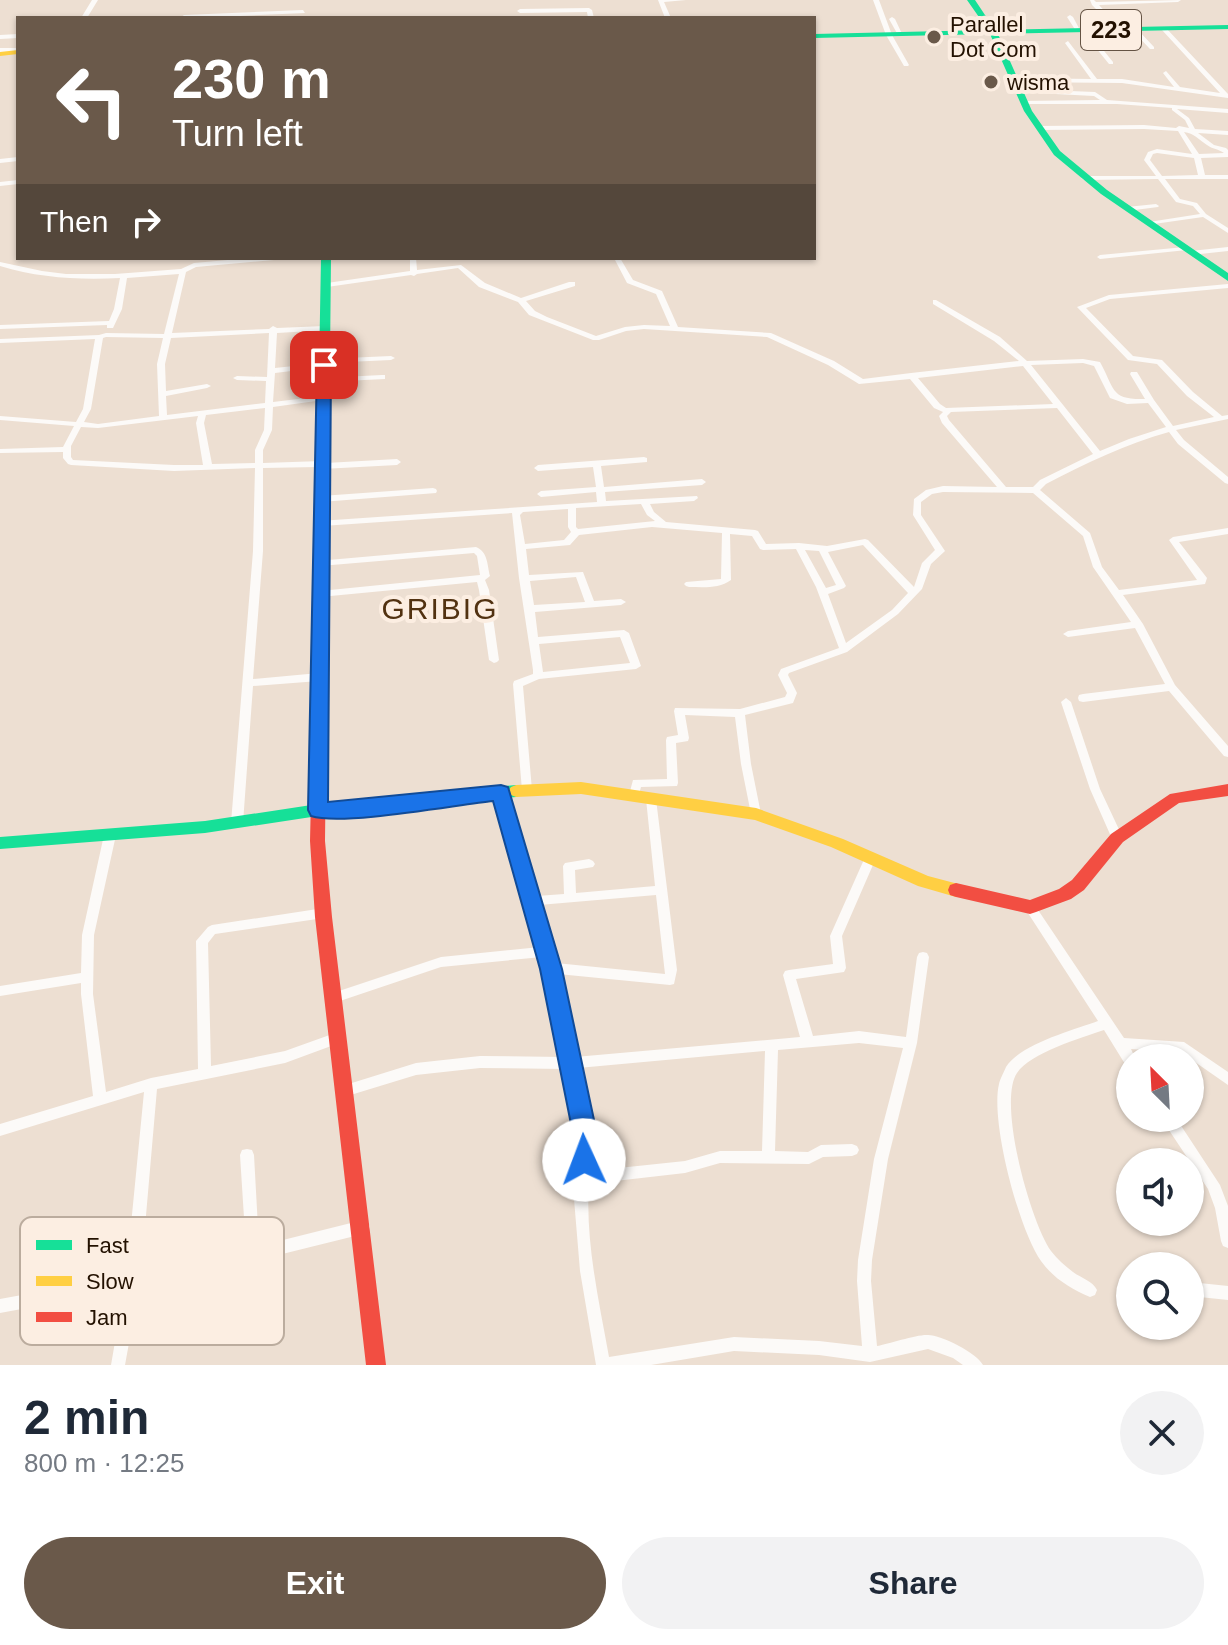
<!DOCTYPE html>
<html lang="en">
<head>
<meta charset="utf-8">
<style>
  body { margin:0; font-family:Helvetica,sans-serif; background:#f2f2f3; color:#1f2937; height:100vh; display:flex; flex-direction:column; font-size:30px; white-space:nowrap }
  * { box-sizing:border-box; margin:0 }
  p { font-size:26px; color:#747a83 }
  .icon { flex:none; width:44px; height:44px; fill:none; stroke:currentColor; stroke-width:2; stroke-linecap:round; stroke-linejoin:round }
  .map { position:relative; height:1365px; overflow:hidden }
  .drawer { display:flex; flex-direction:column; background:#fff; flex:1 }
  .drawer>* { flex:none }
  .top-card { position:absolute; left:16px; top:16px; width:800px; height:244px; border-radius:0px; box-shadow:0 2px 6px #0004; background:#6a594a; color:#fff; overflow:hidden }
  .needle { width:52px; rotate:336deg }
  .fabs { position:absolute; left:1116px; top:1044px; display:grid; gap:16px }
  .fabs a { display:grid; place-items:center; width:88px; height:88px; border-radius:50%; background:#fff; box-shadow:0 2px 6px #0004; font-size:40px }
  .pin { position:absolute; display:grid; place-items:center; width:68px; height:68px; color:#fff; margin:-34px; border-radius:16px; box-shadow:0 4px 12px #0006 }
  .me { position:absolute; width:88px; margin:-44px; rotate:358deg; stroke-linejoin:round; filter:drop-shadow(0 0 6px #0008) }
  .turn { display:flex; align-items:center; gap:28px; height:168px; padding:0 24px; font-size:36px }
  .turn .icon { width:104px; height:104px; stroke-width:2.5 }
  .turn b { display:block; font-size:56px; line-height:68px }
  .then { display:flex; align-items:center; height:76px; padding:0 24px; background:#0003; gap:16px; font-size:30px }
  .round { display:grid; place-items:center; flex:none; width:84px; height:84px; border-radius:42px; background:#f2f2f3 }
  .overview { display:flex; align-items:center; justify-content:space-between; height:136px; padding:0 24px }
  h1 { font-size:48px; font-weight:700; line-height:60px }
  .primary-button { display:flex; gap:16px; margin-top:auto; padding:16px 24px }
  .primary-button a { flex:1; height:92px; border-radius:48px; background:#6a594a; color:#fff; font-size:32px; font-weight:700; line-height:92px; text-align:center }
  .primary-button a+a { background:#f2f2f3; color:#1f2937 }
  .map>svg:first-child { display:block }
  .lines { fill:none; stroke-linecap:round; stroke-linejoin:round }
  .street { fill:#fcfaf8; fill-rule:evenodd }
  .fast { fill:#16e098; fill-rule:evenodd }
  .slow { fill:#ffcf43; fill-rule:evenodd }
  .jam { fill:#f24e42; fill-rule:evenodd }
  .route { fill:#1a73e8; stroke:#114b97; stroke-width:2 }
  .poi-dot { fill:#6a594a; stroke:#fceee2; stroke-width:3 }
  .labels { text-anchor:middle; stroke-width:8; stroke-linejoin:round; paint-order:stroke }
  .far-poi-label { font-size:22px; fill:#231101; stroke:#fceee2; text-anchor:start }
  .shield { fill:#fceee2; stroke:#645344; stroke-width:2 }
  .shield-label { font-size:24px; font-weight:bold; fill:#231101 }
  .quarter-label { font-size:30px; letter-spacing:2px; fill:#523211; stroke:#fceee2 }
  .key { fill:#fceee2; stroke:#bbac9e; stroke-width:2 }
  .key-label { font-size:22px; fill:#231101 }
</style>
</head>
<body>
<div class="map">
<svg width="1228" height="1365" viewBox="0 0 1228 1365">
  <rect width="100%" height="100%" fill="#eddfd2"/>
  <g class="lines">
    <path class="street" d="M92 0H98L87 18H81Z
      M658 0H686L664 2 671 18H665Z
      M873 0H879L892 35 909 65 908 66H904L886 35Z
      M1090 0H1094L1096 2 1181 0 1178 2 1099 5 1121 29 1122 30 1119 32 1092 5Z
      M589 8 592 10 594 18H588L587 12 520 13 517 11 520 9Z
      M303 10 305 13 197 18 181 17 184 15Z
      M1070 15 1073 17 1081 32 1076 31 1067 17Z
      M892 17 895 19 903 36 898 35 889 19Z
      M986 20 989 22 988 23 974 25 971 23Z
      M1162 28H1166L1228 94V98L1122 83 1015 82 1012 80 1015 78 1091 79 1065 43 1068 41 1097 79H1122L1174 87 1163 73 1166 71 1180 87 1220 93 1162 30Z
      M1133 29H1137L1154 47V49H1150L1133 31Z
      M1083 30H1087L1113 62V64H1109L1083 32Z
      M18 34V38L0 39V35Z
      M0 48H18V52H0Z
      M1019 89 1095 92 1107 100 1228 109V113L1177 109 1189 118 1195 129 1228 131V135L1198 133 1214 145 1226 148 1228 150V157L1201 158 1205 175H1228V179H1165L1180 199 1197 203 1206 214 1228 228V233L1203 217 1147 225 1146 224 1149 222 1200 214 1193 206 1176 202 1158 179 1084 180 1081 178 1084 176H1156L1144 160 1148 152 1157 149 1192 154 1178 131 1144 129 1039 130 1036 128 1039 126 1144 125 1176 128 1179 126 1189 128 1185 120 1172 110V108L1117 104H1024L1021 102 1022 101 1100 100 1094 96 1017 92 1016 91ZM1184 132C1194 133 1199 140 1207 145 1212 149 1219 149 1224 153L1199 154ZM1157 153 1194 158 1198 175 1162 176 1150 160 1153 154Z
      M18 157V161L0 163V159Z
      M18 180V184L0 186V182Z
      M1156 204 1159 206 1158 207 1127 211 1124 209 1127 207Z
      M1185 247 1188 249 1187 250 1100 259 1097 257 1100 255Z
      M1228 247V251L1191 255 1188 253 1191 251Z
      M250 258H277L274 260 196 267 186 272 172 333 269 329 273 326 277 328 325 326 329 328 328 330 277 333 275 368 322 363 320 361 324 359 391 356 395 358 391 360 326 363 328 365 324 367 275 373 273 402 323 396 327 398 323 400 273 407 272 430 263 450V463L322 461 326 463 397 459 401 462 397 465 322 469 318 467 263 468V551L253 679 319 673 324 677 319 681 253 686 243 823 241 826 237 827 233 826 231 823 253 551 255 468 174 471 71 465 68 464 63 458V452L0 453V449L63 447 74 426 0 420V416L76 422 83 409 95 339 0 343V339L99 335 106 333 164 334 179 274 127 278 122 309 113 328H107V325L0 329V325L109 321 114 309 120 278C79 280 39 278 0 266V262L42 271 66 274H115L181 269 194 263ZM269 333 267 377 237 376 233 378 237 380 266 381 265 403 167 415 166 396 207 388 211 386 207 384 166 391 165 364 171 338ZM106 337 163 338 157 364 159 416 98 424 84 422 91 409 103 338ZM265 408 264 430 255 450V463L212 464 204 423 206 415ZM198 416 196 423 203 465H174L73 460 71 457V446L81 427 98 428Z
      M410 258H416L417 270 461 265 485 283 521 298 569 282H575V286L526 301 535 311 547 317 596 336 625 327 644 325 670 326 656 294 627 283 614 258H620L633 280 662 291 678 327 771 333 834 361 863 379 911 373 1019 361 994 341 933 304V300H936L1000 337 1027 361 1083 359 1100 362C1115 389 1110 400 1145 399L1130 374 1131 372H1137L1154 400 1173 426 1214 417 1187 396 1157 364 1128 360 1077 307 1109 295 1228 284V288L1110 299 1086 308 1133 356 1162 360 1193 392 1222 416 1228 415V419L1176 430 1184 440 1228 477V484L1225 483 1178 444 1169 432C1126 444 1086 463 1046 484L1040 490 1090 533 1102 567 1119 590 1197 580 1169 540 1173 537 1228 528V534L1179 542 1207 578 1205 584 1123 595 1143 624 1175 685 1228 746V757L1224 756 1169 691 1083 702 1079 701 1078 698 1079 695 1083 694 1165 684 1135 628 1068 637 1063 634 1068 631 1131 622 1093 567 1083 536 1033 493 943 492 932 494 921 502V515L945 551 931 564 922 589 898 614 847 652 789 673 788 675 797 693 793 703 745 715 751 764 761 814 760 817H752L751 814 741 764 735 717 685 715 689 738 688 741 676 743 678 783 677 786 641 787 638 798H630L629 795 633 780 667 779 666 740 667 737 678 735 674 711 675 708 740 709 785 697 787 693 778 675 781 669 839 648 816 587 796 549 763 550 760 549 752 536 730 534 731 580C719 589 703 587 689 587L686 586 684 584 686 582 721 579 722 533 652 527 579 535 570 545 526 549 529 575 583 572 594 601 621 599 626 602 621 605 535 612 538 637 624 630 629 633 641 666 636 669 539 679 523 686 532 790 531 793H523L522 790 513 684 514 681 533 674V670L519 578 512 513 322 526 318 523 319 521 597 502 596 492 541 497 537 494 541 491 596 487 593 467 538 471 534 468 538 465 644 457 647 458V462L601 466 604 487 702 479 706 482 702 485 605 492 606 501 697 496 698 498 694 501 650 504 654 512 666 522 755 530 758 531 766 544 799 543 827 546 865 539 868 540 914 587 922 563 935 550 913 515 914 499 926 490 943 486 997 487 942 423 939 416 943 412 934 408 910 379 859 384 828 365 767 337 644 329 626 331 599 340H593L529 315 518 302 479 287 458 268 417 274 414 276 411 275 327 287 323 285 327 283 410 271ZM1083 363 1094 366 1110 398 1127 404 1148 403 1166 427 1129 439 1100 451 1031 365ZM1023 366 1053 404 946 408 940 404 918 378ZM1057 408 1093 454 1040 480 1033 487H1006L949 420 947 416 951 412ZM641 504 647 515 655 521 578 529 576 527V508ZM568 509V527L571 532 564 540 525 544 520 515 523 512ZM863 545 908 593 892 610 846 643 828 594 844 588 846 586 828 552ZM805 550 819 551 836 585 826 588ZM576 577 585 602 534 605 530 581ZM620 637 630 663 543 672 539 644Z
      M382 375H385V379L323 382 319 380 323 378Z
      M433 488 436 489 437 491 436 493 321 502 317 499 321 496Z
      M476 547C488 552 487 564 490 576L485 580 489 590 499 660 497 662 494 663 489 660 479 590 477 582 320 597 315 594 320 591 480 575 477 556 474 553 320 566 315 563 317 561Z
      M1066 698 1071 702 1100 789 1123 838 1121 841 1117 842 1113 841 1090 789 1061 702Z
      M501 789 505 790 506 793 537 896 564 894 563 866 565 863 589 859 593 861 595 864 593 867 575 870 576 893 655 886 646 799 647 796H655L656 799 677 970 674 984 670 985 558 974 575 1057 800 1037 783 975 785 971 789 970 833 964 830 936 866 855 870 854 874 855 876 858 842 936 846 968 844 972 796 979 813 1036 859 1031 906 1037 917 957 919 953 923 952 927 953 929 957 917 1043 888 1159 872 1260 871 1281 877 1346C888 1344 918 1334 928 1335 941 1335 977 1353 983 1365H963L953 1358 928 1349 870 1362 819 1355 734 1351 651 1365H596L580 1271 574 1199V1178L578 1134 565 1069 480 1068 416 1075 344 1097 339 1095 338 1091 339 1087 416 1063 480 1056 563 1057 542 957 441 967 334 1003 330 1002 328 998 330 994 441 957 540 947 496 793 497 790ZM656 895 665 974 556 963 539 905ZM859 1043 903 1048 874 1159 858 1260 857 1281 862 1346 819 1341 734 1337 609 1357C599 1301 585 1241 589 1184L685 1173 720 1163 809 1164 823 1157 852 1156 857 1154 859 1150 857 1146 852 1144 821 1145 808 1152 775 1151 778 1050ZM765 1051 762 1151H720L685 1161 590 1171 592 1134 578 1068Z
      M110 831 114 832 116 835 94 935 93 994 106 1092 151 1078 198 1069 196 941 208 927 212 925 324 908 328 910 330 913 328 916 324 918 215 934 208 943 211 1066 285 1051 338 1032 342 1034 344 1038 342 1042 285 1063 157 1089 141 1273 174 1267 246 1249 240 1155 242 1150 247 1149 252 1150 254 1155 259 1246 363 1220 368 1222 370 1227 368 1232 363 1234 174 1281 139 1288 125 1365H111L124 1290 0 1313V1299L126 1276 144 1092 0 1136V1124L93 1096 81 994V983L0 996V986L81 973 82 935 104 835 106 832Z
      M1030 902 1034 904 1124 1038 1184 1042 1228 1072V1085L1182 1053 1131 1049 1135 1058H1130V1066L1125 1064 1104 1030C1081 1038 1030 1053 1017 1073 997 1103 1031 1223 1051 1251 1057 1259 1065 1266 1073 1272 1081 1278 1093 1281 1097 1290L1095 1295 1090 1297C1071 1289 1053 1278 1041 1261 1019 1230 990 1121 999 1084 1000 1079 1004 1072 1006 1067 1020 1044 1074 1030 1098 1021L1026 910 1024 907 1026 904Z
      M1161 1118H1176L1220 1185 1228 1206V1248L1223 1246 1221 1241 1215 1208 1208 1189Z
      M1190 1282 1228 1286V1300L1190 1296Z"/>
    <path class="fast" d="M967 0H975L995 30 1228 25V29L998 34 1032 111 1060 151 1107 190 1228 273V281L1101 194 1054 155 1024 111 990 34 814 38V34L988 30Z
      M321 258H331L326 756 324 760H314L312 756Z
      M516 785 521 787 524 791 521 795 516 797 318 816 205 833 0 849V837L205 821 318 804Z"/>
    <path class="slow" d="M18 50V54L0 56V52Z
      M581 782 756 808 843 839 928 876 962 885 964 890 962 895 956 897 918 886 831 847 755 820 581 794 516 797 511 795 508 791 511 787 516 785Z"/>
    <path class="jam" d="M319 751 324 752 326 756 325 841 332 917 386 1365H366L315 917 310 841 312 756 314 752Z
      M1228 784V796L1179 803 1123 842 1084 890 1071 899 1036 912 1030 914 956 897 950 895 948 890 950 885 956 883 1030 900 1059 889 1072 880 1111 834 1170 794Z"/>
  </g>
  <path class="route" d="M324 361 331 365 328 802 501 785 508 787 562 969 597 1134 596 1160 592 1169 584 1172 575 1169 571 1160 573 1134 540 969 493 801C455 805 343 826 311 816L308 810 317 365Z"/>
  <g class="poi-dot">
    <circle cx="934" cy="37" r="8"/>
    <circle cx="991" cy="82" r="8"/>
  </g>
  <g class="labels">
    <g class="far-poi-label">
      <text x="950" y="32">Parallel<tspan x="950" dy="25">Dot Com</tspan></text>
      <text x="1007" y="90">wisma</text>
    </g>
    <rect class="shield" x="1081" y="10" width="60" height="40" rx="6"/>
    <g class="shield-label">
      <text x="1111" y="38">223</text>
    </g>
    <g class="quarter-label">
      <text x="440" y="619">GRIBIG</text>
    </g>
  </g>
  <rect x="20" y="1217" width="264" height="128" rx="12" class="key"/>
  <rect x="36" y="1240" width="36" height="10" fill="#16e098"/>
  <rect x="36" y="1276" width="36" height="10" fill="#ffcf43"/>
  <rect x="36" y="1312" width="36" height="10" fill="#f24e42"/>
  <g class="key-label">
    <text x="86" y="1253">Fast</text>
    <text x="86" y="1289">Slow</text>
    <text x="86" y="1325">Jam</text>
  </g>
</svg>
<div class="fabs">
<a><svg class="needle" viewBox="-14 -14 28 28"><path d="M0-13l5 13h-10z" fill="#e53935"/><path d="M0 13l5-13h-10z" fill="#747a83"/></svg></a>
<a><svg class="icon" aria-label="sound" viewBox="0 0 24 24"><path d="M4 9h4l5-4v14l-5-4H4zM17 9q2 3 0 6"/></svg></a>
<a><svg class="icon" aria-label="search" viewBox="0 0 24 24"><circle cx="10" cy="10" r="6"/><path d="M15 15l6 6"/></svg></a>
</div>
<div class="pin" style="left:324px;top:365px;background:#d93025"><svg class="icon" aria-label="arrive" viewBox="0 0 24 24"><path d="M6 21V4h12l-3 4 3 4H6"/></svg></div>
<svg class="me" style="left:584px;top:1160px" viewBox="-20 -20 40 40"><circle r="19" fill="#fff"/><path d="M0-13L10 11 0 6-10 11z" fill="#1a73e8"/></svg>
<div class="top-card">
<div class="turn"><svg class="icon" aria-label="left" viewBox="0 0 24 24"><path d="M17 20v-9H6M10 6l-5 5 5 5"/></svg><div><b>230 m</b>Turn left</div></div>
<div class="then">Then<svg class="icon" aria-label="right" viewBox="0 0 24 24"><path d="M7 20v-9h11M14 6l5 5-5 5"/></svg></div>
</div>
</div>
<section class="drawer">
<div class="overview"><div><h1>2 min</h1><p>800 m · 12:25</p></div><a class="round"><svg class="icon" aria-label="close" viewBox="0 0 24 24"><path d="M6 6l12 12M18 6L6 18"/></svg></a></div>
<div class="primary-button"><a>Exit</a><a>Share</a></div>
</section>
</body>
</html>
